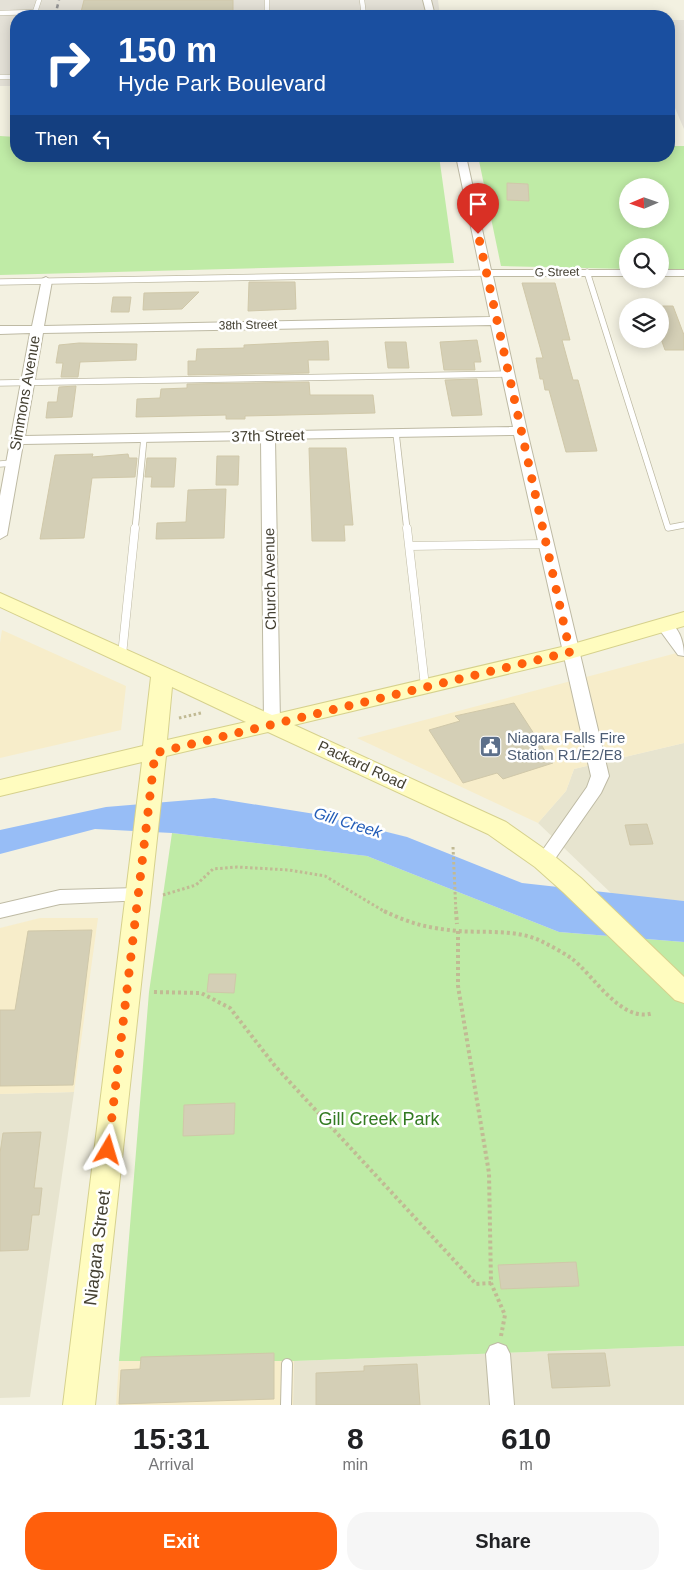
<!DOCTYPE html>
<html lang="en">
<head>
<meta charset="utf-8">
<style>
  body { margin:0; font-family:Arial,sans-serif; background:#f6f6f6; color:#202124; height:100vh; display:flex; flex-direction:column; font-size:19px; white-space:nowrap }
  * { box-sizing:border-box; margin:0 }
  p { font-size:16px; color:#757577 }
  .icon { flex:none; width:28px; height:28px; fill:none; stroke:currentColor; stroke-width:2; stroke-linecap:round; stroke-linejoin:round }
  .map { position:relative; height:1405px; overflow:hidden }
  .side { display:flex; flex-direction:column; background:#fff; flex:1 }
  .side>* { flex:none }
  .banner { position:absolute; left:10px; top:10px; width:665px; height:152px; border-radius:20px; box-shadow:0 2px 12px #0003; background:#1a4fa0; color:#fff; overflow:hidden }
  .needle { width:32px; rotate:268deg }
  .buttons { position:absolute; left:619px; top:178px; display:grid; gap:10px }
  .buttons a { display:grid; place-items:center; width:50px; height:50px; border-radius:50%; background:#fff; box-shadow:0 2px 12px #0003; font-size:25px }
  .pin { position:absolute; display:grid; place-items:center; width:42px; height:42px; color:#fff; margin:-51px -21px; border-radius:50% 50% 50% 0; rotate:-45deg; box-shadow:0 0 5px #0007 }
  .pin .icon { rotate:45deg }
  .me { position:absolute; width:55px; margin:-28px; rotate:7deg; stroke-linejoin:round; filter:drop-shadow(0 0 4px #0008) }
  .turn { display:flex; align-items:center; gap:18px; height:105px; padding:0 25px; font-size:22px }
  .turn .icon { width:65px; height:65px; stroke-width:2.5 }
  .turn b { display:block; font-size:35px; line-height:42px }
  .then { display:flex; align-items:center; height:48px; padding:0 25px; background:#0003; gap:10px; font-size:19px }
  .eta { display:flex; justify-content:space-evenly; align-items:center; height:85px; text-align:center }
  .eta b { font-size:30px; font-weight:700; line-height:35px }
  .primary-button { display:flex; gap:10px; margin-top:auto; padding:10px 25px }
  .primary-button a { flex:1; height:58px; border-radius:20px; background:#ff5f0c; color:#fff; font-size:20px; font-weight:700; line-height:58px; text-align:center }
  .primary-button a+a { background:#f6f6f6; color:#202124 }
  .map>svg:first-child { display:block }
  .residential { fill:#e7e4cf }
  .commercial { fill:#f7edca }
  .industrial { fill:#e4e1d7 }
  .green { fill:#bfeba6; fill-rule:evenodd }
  .water { fill:#97bdf6 }
  .building { fill:#d4cfb6; stroke:#d0c8a9 }
  .lines { fill:none; stroke-linecap:round; stroke-linejoin:round }
  .lane-far3-casing { stroke:#bebaa4; stroke-width:5.5 }
  .lane-far2-casing { stroke:#bebaa4; stroke-width:7 }
  .lane-far1-casing { stroke:#bebaa4; stroke-width:9 }
  .lane-casing { stroke:#bebaa4; stroke-width:12 }
  .street-casing { stroke:#bebaa4; stroke-width:2 }
  .secondary-casing { stroke:#d6d18d; stroke-width:2 }
  .path-far1 { stroke:#c1ba94; stroke-width:3; stroke-dasharray:2.5 2.5; stroke-linecap:butt }
  .path { stroke:#c1ba94; stroke-width:4; stroke-dasharray:3 3; stroke-linecap:butt }
  .lane-far3 { stroke:#fff; stroke-width:4.5 }
  .lane-far2 { stroke:#fff; stroke-width:5.5 }
  .lane-far1 { stroke:#fff; stroke-width:8 }
  .lane { stroke:#fff; stroke-width:10 }
  .street { fill:#fff; fill-rule:evenodd }
  .secondary { fill:#fffcbf; fill-rule:evenodd }
  .rail { stroke:#939393; stroke-width:2.5; stroke-dasharray:4 4; stroke-linecap:butt }
  .route { stroke:#ff5f0c; stroke-width:9; stroke-dasharray:0 16.2 }
  .labels { text-anchor:middle; stroke-width:5; stroke-linejoin:round; paint-order:stroke }
  .far-street-label { font-size:12px; fill:#444032; stroke:#fff }
  .street-label { font-size:15px; fill:#444032; stroke:#fff }
  .service-label { font-size:15px; fill:#4e5e75; stroke:#fff; text-anchor:start }
  .water-label { font-size:16px; font-style:italic; fill:#235db8; stroke:#fff }
  .near-park-label { font-size:18px; fill:#327a21; stroke:#fff }
  .near-street-label { font-size:18px; fill:#444032; stroke:#fff }
</style>
</head>
<body>
<div class="map">
<svg width="684" height="1405" viewBox="0 0 684 1405">
  <rect width="100%" height="100%" fill="#f3f1e1"/>
  <path class="residential" d="M684 743V901L612 894 538 823 566 791 574 769Z
    M74 1092 30 1397 0 1398V1094Z
    M684 1346V1405H293L294 1361Z"/>
  <path class="commercial" d="M2 630 126 686 121 730 0 758V643Z
    M684 651V743L574 769 566 791 538 823 357 738Z
    M40 918H98L74 1092 0 1094V928Z
    M119 1361H294L293 1405H116Z"/>
  <path class="industrial" d="M0 0H438L440 16H16V86H0Z
    M669 20H684V129L669 94Z"/>
  <path class="green" d="M0 136 16 137V156H439L454 263 0 275Z
    M669 146H684V271L660 270V246H628L627 269 501 266 478 156H669ZM628 186H660V219H628Z
    M172 833 367 856 559 932 684 942V1346L294 1361H119L149 992Z"/>
  <path class="water" d="M214 798 315 814 407 837 522 883 684 901V942L559 932 367 856 172 833 95 829 0 854V830L106 807Z"/>
  <path class="building" d="M84 0H233V16H80Z
    M507 183 528 184 529 201 507 200Z
    M249 282H295L296 309 248 311Z
    M522 283H555L570 340H562L573 380H578L597 451 566 452 549 390H545L543 379H540L536 358H543Z
    M199 292 182 309 143 310 144 293Z
    M113 297H131L129 312H111Z
    M660 306H673L684 335V350H665L660 336Z
    M477 340 481 362H474L475 370H444L440 342Z
    M328 341 329 360H308L309 373 188 375V361H196L197 349 244 348V345Z
    M385 342H406L409 368H388Z
    M79 343 137 344 136 360 80 362 78 377H61L63 363H56L59 345Z
    M477 379 482 415 452 416 445 380Z
    M309 382 310 395H373L375 413 245 416V419H226V415L136 417 137 399 160 398 161 389 187 388V384Z
    M76 386 72 417 46 418 48 402H57L59 387Z
    M309 448H346L353 525H344L345 541H312Z
    M93 454 92 457 128 454 129 458H137L135 477 92 478 84 538 40 539 55 455Z
    M217 456H239L238 485H216Z
    M147 458H176L174 487H151L152 477H145Z
    M226 489 224 538 156 539 157 523 186 522 188 490Z
    M514 703 553 763 503 779 497 773 463 783 429 730 460 721 455 716Z
    M647 824 653 844 630 845 625 825Z
    M92 930 73 1085 0 1086V1010H15L28 931Z
    M209 974H236L234 993 207 992Z
    M235 1103 234 1134 183 1136 184 1105Z
    M41 1132 34 1188H42L39 1215H32L28 1250 0 1251V1153L3 1133Z
    M576 1262 579 1286 501 1289 498 1265Z
    M274 1353V1399L119 1404 121 1370 140 1369 141 1357Z
    M605 1353 610 1386 552 1388 548 1354Z
    M417 1364 420 1405H316V1373L364 1371V1366Z"/>
  <g class="lines">
    <defs>
      <path id="lane-far3" d="M267 0V16
        M362 0 364 16
        M0 13 35 12 39 0
        M0 77H16"/>
      <path id="lane-far2" d="M587 272 668 528 684 525
        M0 282 486 273
        M0 383 508 374
        M396 433 407 530
        M0 464 12 463
        M135 530 144 438"/>
      <path id="lane-far1" d="M407 528 425 686
        M410 546 546 544
        M122 655 135 528"/>
      <path id="lane" d="M286 1405 287 1364"/>
      <path id="street" d="M423 0H431L435 16H427Z
        M456 156H466L491 270H628V276H493L527 431 609 776 601 793 550 866 544 868 538 866 535 861 587 787 591 776 514 435 275 439 280 723 278 727H266L264 723 261 440 23 444 7 535 0 539V496L30 333 0 334V326H32L42 279 46 277 52 281 44 326 490 317ZM491 325 513 427 25 436 43 333Z
        M660 270H684V276H660Z
        M664 620C679 624 684 642 684 656L678 655 656 625Z
        M138 888 144 890 147 895 144 900 60 904 0 918V904L60 890Z
        M498 1343 506 1346 510 1354 514 1405H490L486 1354 490 1346Z"/>
      <path id="secondary" d="M0 593 272 715 566 646 684 612V626L570 659 294 725 506 822 553 855 581 878 684 977V1003L675 1000 563 892 535 867 488 834 268 732 166 756 95 1405H63L142 762 0 796V780L143 746 151 677 0 607ZM172 687 246 722 167 740Z"/>
    </defs>
    <use href="#lane-far3" class="lane-far3-casing"/>
    <use href="#lane-far2" class="lane-far2-casing"/>
    <use href="#lane-far1" class="lane-far1-casing"/>
    <use href="#lane" class="lane-casing"/>
    <use href="#street" class="street-casing"/>
    <use href="#secondary" class="secondary-casing"/>
    <path class="path-far1" d="M179 718 201 713
      M453 847 456 913
      M163 895 196 885 213 869 237 867 289 870 325 876 387 913"/>
    <path class="path" d="M384 911C411 924 428 928 458 931 484 933 516 929 541 941 551 946 562 952 571 958 593 974 621 1024 653 1013
      M456 911 457 924
      M458 931V986L489 1173 491 1283 505 1315 501 1336
      M154 992 201 993 230 1008 275 1066 476 1284 491 1283"/>
    <use href="#lane-far3" class="lane-far3"/>
    <use href="#lane-far2" class="lane-far2"/>
    <use href="#lane-far1" class="lane-far1"/>
    <use href="#lane" class="lane"/>
    <use href="#street" class="street"/>
    <use href="#secondary" class="secondary"/>
    <path class="rail" d="M55 16 59 0"/>
  </g>
  <g class="lines">
    <path class="route" d="M108 1150 155 753 570 652 478 234"/>
  </g>
  <defs>
    <symbol id="civic-square" viewBox="-11 -11 22 22"><rect x="-9" y="-9" width="18" height="18" rx="4" fill="#5c6f8a" stroke="#fff"/><path d="M-.6-6.5H3V-4.5H.6V-3L4-1V1h2V6H-6V1h2V-1L-.6-3ZM-1.2 2.5V6h2.4V2.5Z" fill="#fff"/></symbol>
  </defs>
  <g fill-rule="evenodd">
    <use href="#civic-square" x="478" y="734" width="25" height="25"/>
  </g>
  <g class="labels">
    <g class="far-street-label">
      <text transform="translate(557 272) rotate(-1)" y="4">G Street</text>
      <text transform="translate(248 325) rotate(-1)" y="4">38th Street</text>
    </g>
    <g class="street-label">
      <text transform="translate(25 393) rotate(-80)" y="5">Simmons Avenue</text>
      <text transform="translate(268 436) rotate(-1)" y="5">37th Street</text>
      <text transform="translate(270 579) rotate(-91)" y="5">Church Avenue</text>
      <text transform="translate(362 765) rotate(25)" y="5">Packard Road</text>
    </g>
    <g class="service-label">
      <text x="507" y="743">Niagara Falls Fire<tspan x="507" dy="17">Station R1/E2/E8</tspan></text>
    </g>
    <g class="water-label">
      <text transform="translate(348 822) rotate(17)" y="6">Gill Creek</text>
    </g>
    <g class="near-park-label">
      <text x="379" y="1125">Gill Creek Park</text>
    </g>
    <g class="near-street-label">
      <text transform="translate(97 1248) rotate(-83)" y="6">Niagara Street</text>
    </g>
  </g>
</svg>
<div class="buttons">
<a><svg class="needle" viewBox="-14 -14 28 28"><path d="M0-13l5 13h-10z" fill="#e53935"/><path d="M0 13l5-13h-10z" fill="#757577"/></svg></a>
<a><svg class="icon" aria-label="search" viewBox="0 0 24 24"><circle cx="10" cy="10" r="6"/><path d="M15 15l6 6"/></svg></a>
<a><svg class="icon" aria-label="layers" viewBox="0 0 24 24"><path d="M12 4l9 5-9 5-9-5zM3 14l9 5 9-5"/></svg></a>
</div>
<div class="pin" style="left:478px;top:234px;background:#d93025"><svg class="icon" aria-label="arrive" viewBox="0 0 24 24"><path d="M6 21V4h12l-3 4 3 4H6"/></svg></div>
<svg class="me" style="left:108px;top:1150px" viewBox="-20 -20 40 40"><path d="M0-17L14 15 0 8-14 15z" fill="#ff5f0c" stroke="#fff" stroke-width="4"/></svg>
<div class="banner">
<div class="turn"><svg class="icon" aria-label="right" viewBox="0 0 24 24"><path d="M7 20v-9h11M14 6l5 5-5 5"/></svg><div><b>150 m</b>Hyde Park Boulevard</div></div>
<div class="then">Then<svg class="icon" aria-label="left" viewBox="0 0 24 24"><path d="M17 20v-9H6M10 6l-5 5 5 5"/></svg></div>
</div>
</div>
<section class="side">
<div class="eta">
<div><b>15:31</b><p>Arrival</p></div>
<div><b>8</b><p>min</p></div>
<div><b>610</b><p>m</p></div>
</div>
<div class="primary-button"><a>Exit</a><a>Share</a></div>
</section>
</body>
</html>
